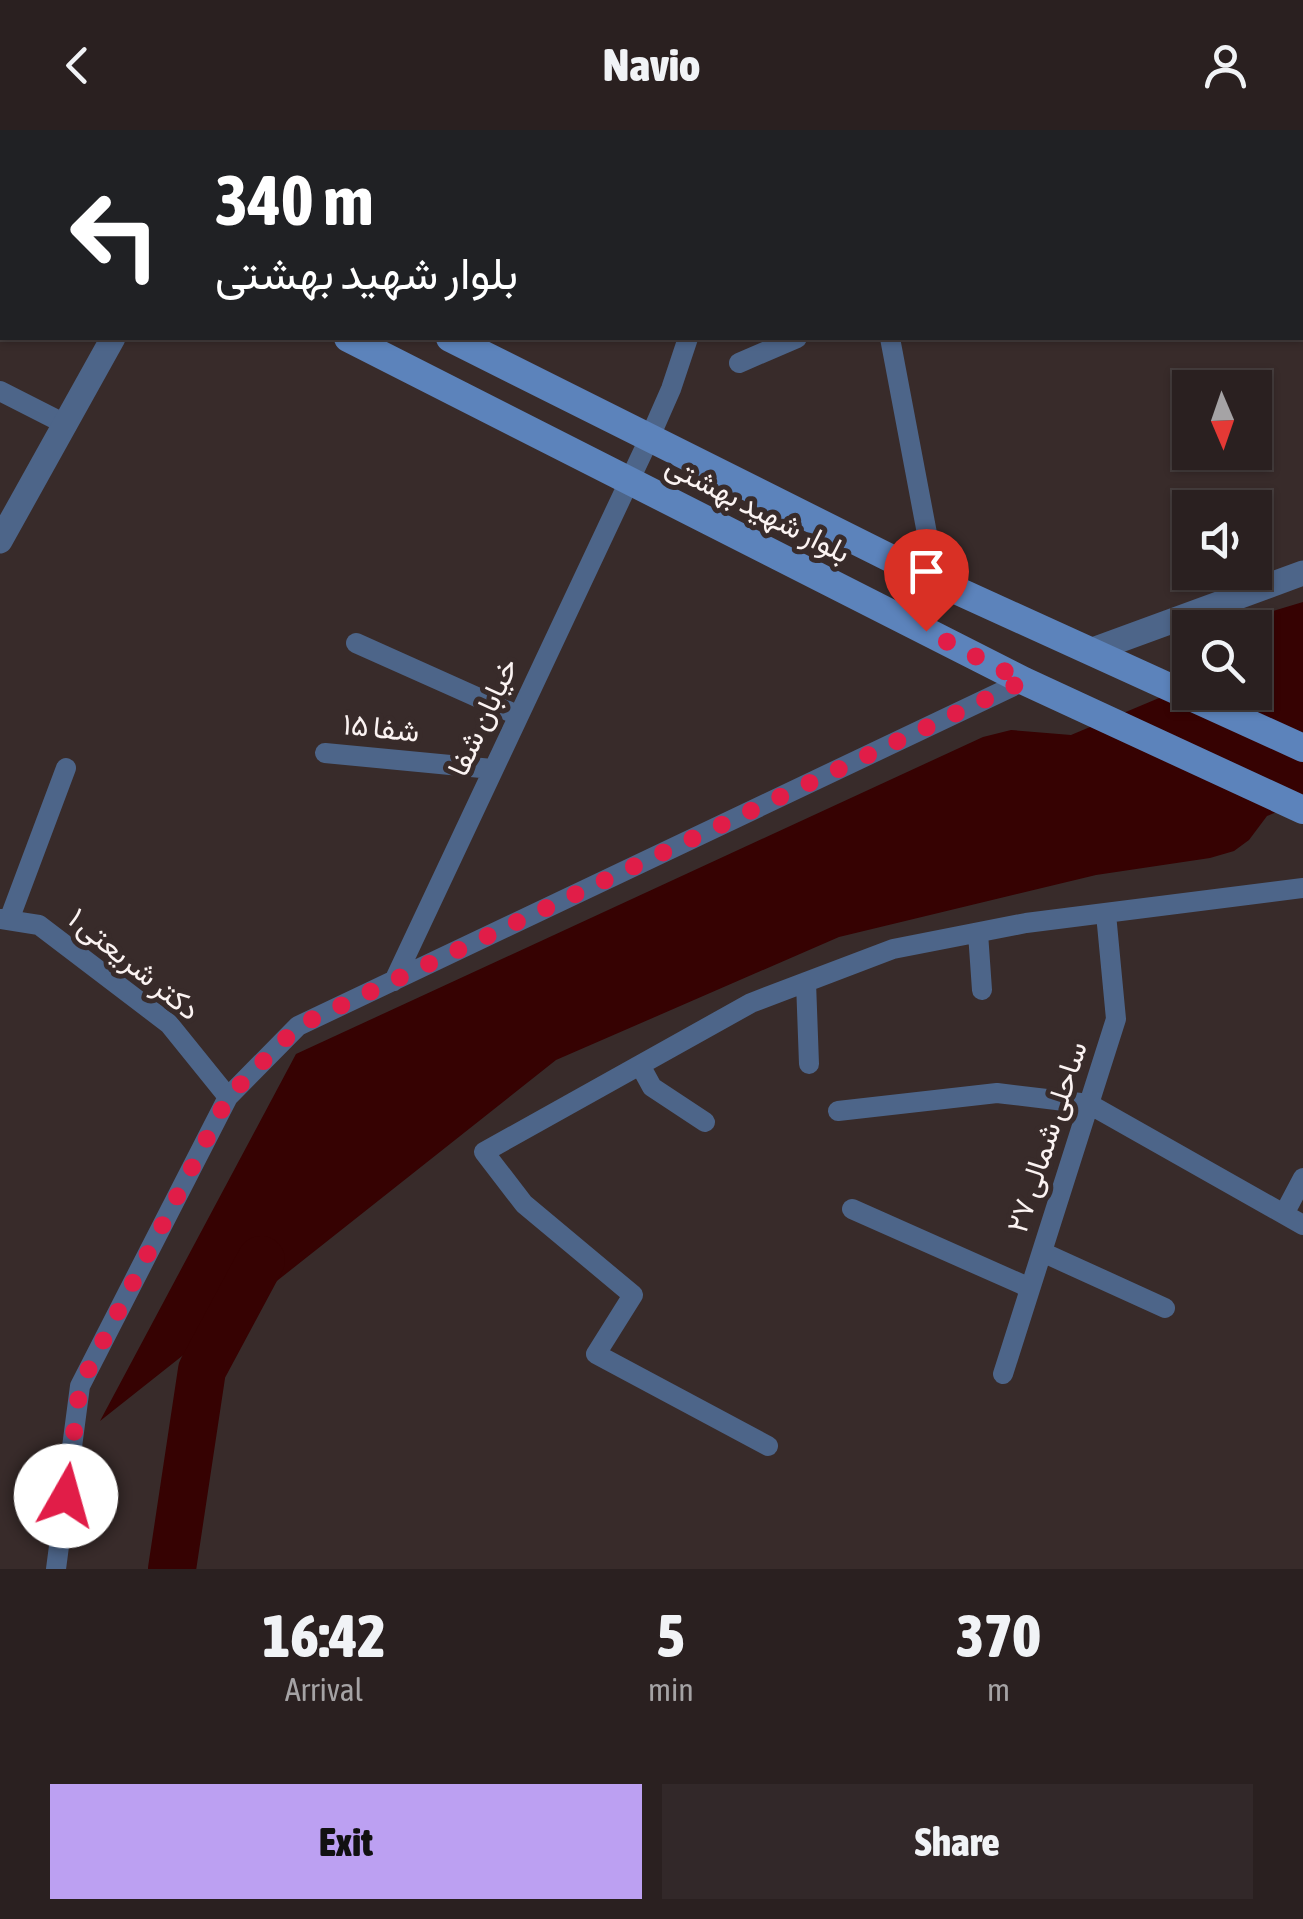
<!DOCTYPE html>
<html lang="en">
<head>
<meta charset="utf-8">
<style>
  body { margin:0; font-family:"Asap Condensed",Vazirmatn,sans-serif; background:#322829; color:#f1f3f6; height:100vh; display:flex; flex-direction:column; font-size:38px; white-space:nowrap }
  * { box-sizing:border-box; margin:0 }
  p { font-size:32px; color:#a5a3a5 }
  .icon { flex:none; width:55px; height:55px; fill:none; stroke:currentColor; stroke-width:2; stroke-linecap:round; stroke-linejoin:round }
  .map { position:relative; height:1439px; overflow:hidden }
  .drawer { display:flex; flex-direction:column; background:#2a2020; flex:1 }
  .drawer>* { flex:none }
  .hud { position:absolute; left:0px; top:0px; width:1305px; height:210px; box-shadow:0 2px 8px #0004,0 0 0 2px #463e3e; background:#202124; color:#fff; overflow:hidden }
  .needle { width:65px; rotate:178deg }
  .tools { position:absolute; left:1172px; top:240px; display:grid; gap:20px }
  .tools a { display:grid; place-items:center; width:100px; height:100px; border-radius:0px; background:#2a2020; box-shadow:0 2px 8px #0004,0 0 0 2px #463e3e; font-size:50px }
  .pin { position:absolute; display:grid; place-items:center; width:85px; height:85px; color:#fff; margin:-102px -42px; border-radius:50% 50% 50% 0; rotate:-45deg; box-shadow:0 0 10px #0007 }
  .pin .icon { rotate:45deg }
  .me { position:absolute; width:110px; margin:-55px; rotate:7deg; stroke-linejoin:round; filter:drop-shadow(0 0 8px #0008) }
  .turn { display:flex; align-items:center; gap:35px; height:210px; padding:0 50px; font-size:45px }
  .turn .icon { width:130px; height:130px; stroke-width:2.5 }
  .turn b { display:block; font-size:70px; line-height:85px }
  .eta { display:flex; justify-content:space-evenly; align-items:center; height:170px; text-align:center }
  .eta b { font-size:60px; font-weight:800; line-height:70px }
  .action { display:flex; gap:20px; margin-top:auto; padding:20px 50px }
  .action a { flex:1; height:115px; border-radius:0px; background:#bca0f2; color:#111; font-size:40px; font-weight:800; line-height:115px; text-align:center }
  .action a+a { background:#322829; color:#f1f3f6 }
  header { display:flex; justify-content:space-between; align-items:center; height:130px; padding:0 50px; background:#2a2020; font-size:45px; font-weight:800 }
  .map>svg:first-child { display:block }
  .water { fill:#360202 }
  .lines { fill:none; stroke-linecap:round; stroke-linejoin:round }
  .river { stroke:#360202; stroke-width:48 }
  .minor { stroke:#4d6589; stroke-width:20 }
  .tertiary { stroke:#4d6589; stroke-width:25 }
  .secondary { stroke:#5c83bb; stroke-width:28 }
  .route { stroke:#e11d48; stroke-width:18; stroke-dasharray:0 32.4 }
  .labels { text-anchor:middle; stroke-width:10; stroke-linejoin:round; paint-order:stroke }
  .street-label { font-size:30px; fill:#fbf3f2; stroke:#382b2a }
</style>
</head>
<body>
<header><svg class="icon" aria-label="back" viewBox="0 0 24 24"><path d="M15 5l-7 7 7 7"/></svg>Navio<svg class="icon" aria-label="person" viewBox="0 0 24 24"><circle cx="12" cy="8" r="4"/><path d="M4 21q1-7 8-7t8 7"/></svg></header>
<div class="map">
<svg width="1303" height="1439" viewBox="0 0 1303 1439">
  <rect width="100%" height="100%" fill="#382b2a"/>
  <path class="water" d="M1303 472V671L1267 686 1249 710 1234 721 1210 728 1096 745 839 807 556 930 100 1291 296 924 983 607 1011 600 1071 605 1190 555V562H1255L1253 497 1273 481Z"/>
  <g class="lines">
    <path class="river" d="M172 1439 202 1240 261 1130"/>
    <path class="minor" d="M1025 0 1026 2
      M780 2 781 0
      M1233 2V0
      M1302 63H1303
      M890 208 936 451
      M739 233 797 208
      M0 261 67 295
      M356 513 517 585
      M325 623 492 639
      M0 789 39 795 169 894 228 967
      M9 790 66 638
      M978 803 982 860
      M394 851 649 309 671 259 688 208
      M806 852 809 934
      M640 935 652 957 705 992
      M838 981 997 963 1089 974 1303 1095
      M852 1079 1030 1158
      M1284 1084 1303 1048
      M1042 1122 1165 1178
      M1003 1244 1116 889 1106 784
      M768 1316 596 1224 633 1165 524 1074 484 1022 751 873 893 819 1026 793 1303 758
      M56 1439 80 1256 228 967 298 896 1024 551"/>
    <path class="tertiary" d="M222 2 223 0
      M0 411 113 208
      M1090 521 1303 443"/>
    <path class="secondary" d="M35 0 41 2
      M0 34 2 35
      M348 208 1024 551 1303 680
      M450 208 936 451 1303 618"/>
  </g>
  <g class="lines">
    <path class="route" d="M66 1366 80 1256 228 967 298 896 1024 551 926 501"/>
  </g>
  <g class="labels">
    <g class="street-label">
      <text transform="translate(758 379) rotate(27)" y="10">بلوار شهید بهشتی</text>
      <text transform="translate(483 587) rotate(-65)" y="10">خیابان شفا</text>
      <text transform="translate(381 598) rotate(6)" y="10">شفا ۱۵</text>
      <text transform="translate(134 834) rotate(39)" y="10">دکتر شریعتی ۱</text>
      <text transform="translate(1047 1007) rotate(-72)" y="10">ساحلی شمالی ۲۷</text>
    </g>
  </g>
</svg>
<div class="tools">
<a><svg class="needle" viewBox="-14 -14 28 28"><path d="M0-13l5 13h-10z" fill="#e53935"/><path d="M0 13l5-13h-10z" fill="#a5a3a5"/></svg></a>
<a><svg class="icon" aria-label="sound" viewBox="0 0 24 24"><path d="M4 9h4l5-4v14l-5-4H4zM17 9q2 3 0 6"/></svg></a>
<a><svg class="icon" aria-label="search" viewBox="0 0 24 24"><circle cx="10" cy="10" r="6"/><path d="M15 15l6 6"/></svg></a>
</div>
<div class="pin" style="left:926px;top:501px;background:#d93025"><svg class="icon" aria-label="arrive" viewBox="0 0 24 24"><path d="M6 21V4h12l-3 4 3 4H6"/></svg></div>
<svg class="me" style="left:66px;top:1366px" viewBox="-20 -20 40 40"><circle r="19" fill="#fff"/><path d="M0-13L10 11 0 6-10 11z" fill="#e11d48"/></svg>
<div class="hud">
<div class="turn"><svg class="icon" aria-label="left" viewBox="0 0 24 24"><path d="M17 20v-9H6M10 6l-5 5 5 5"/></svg><div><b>340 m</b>بلوار شهید بهشتی</div></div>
</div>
</div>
<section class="drawer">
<div class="eta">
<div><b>16:42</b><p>Arrival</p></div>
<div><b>5</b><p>min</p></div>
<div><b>370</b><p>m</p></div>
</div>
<div class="action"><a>Exit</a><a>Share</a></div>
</section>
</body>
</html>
